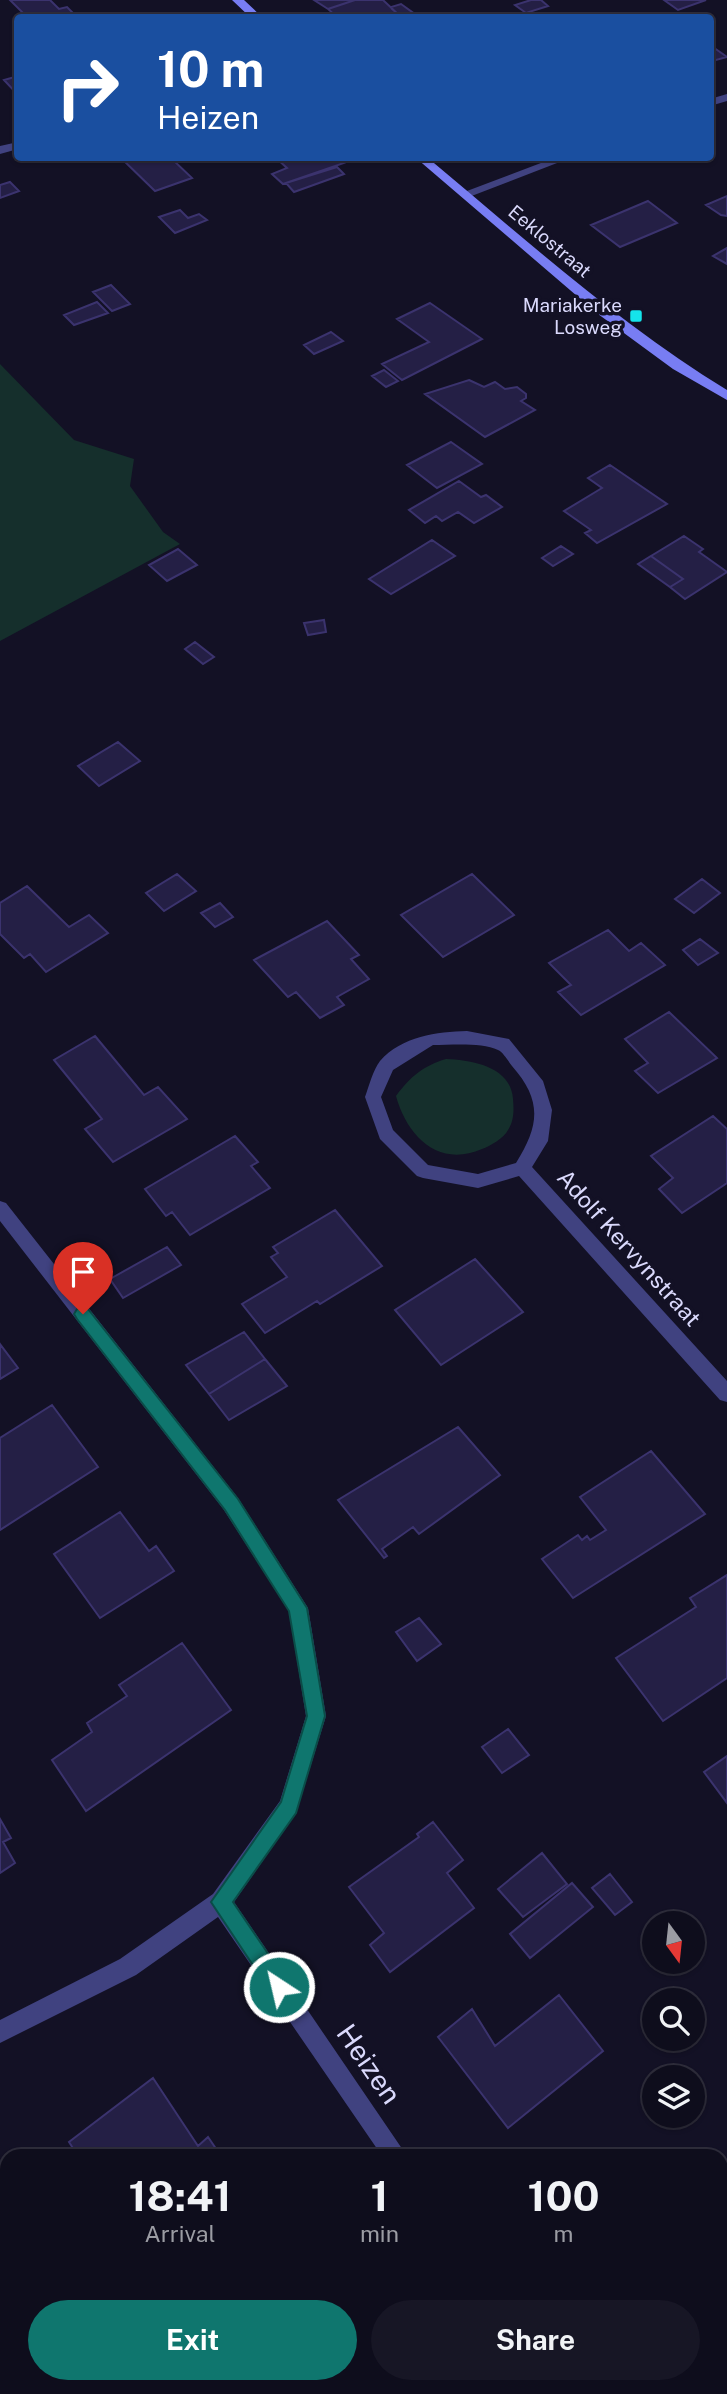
<!DOCTYPE html>
<html lang="en">
<head>
<meta charset="utf-8">
<style>
  body { margin:0; font-family:"Public Sans",sans-serif; background:#171625; color:#f1f3f6; height:100vh; display:flex; flex-direction:column; font-size:26px; white-space:nowrap }
  * { box-sizing:border-box; margin:0 }
  p { font-size:23px; color:#9b9ca3 }
  .icon { flex:none; width:38px; height:38px; fill:none; stroke:currentColor; stroke-width:2; stroke-linecap:round; stroke-linejoin:round }
  .map { position:relative; flex:1; overflow:hidden }
  .drawer { position:absolute; left:0px; top:2149px; width:728px; height:245px; display:flex; flex-direction:column; background:#0e0d1c; border-radius:21px 21px 0 0; box-shadow:0 2px 5px #0004,0 0 0 2px #2e2d3b }
  .drawer>* { flex:none }
  .top-card { position:absolute; left:14px; top:14px; width:700px; height:147px; border-radius:7px; box-shadow:0 2px 5px #0004,0 0 0 2px #2e2d3b; background:#1a4fa0; color:#fff; overflow:hidden }
  .needle { width:46px; rotate:165deg }
  .buttons { position:absolute; left:642px; top:1911px; display:grid; gap:14px }
  .buttons a { display:grid; place-items:center; width:63px; height:63px; border-radius:50%; background:#0e0d1c; box-shadow:0 2px 5px #0004,0 0 0 2px #2e2d3b; font-size:35px }
  .pin { position:absolute; display:grid; place-items:center; width:60px; height:60px; color:#fff; margin:-72px -30px; border-radius:50% 50% 50% 0; rotate:-45deg; box-shadow:0 0 7px #0007 }
  .pin .icon { rotate:45deg }
  .me { position:absolute; width:77px; margin:-38px; rotate:325deg; stroke-linejoin:round; filter:drop-shadow(0 0 5px #0008) }
  .turn { display:flex; align-items:center; gap:24px; height:147px; padding:0 28px; font-size:32px }
  .turn .icon { width:91px; height:91px; stroke-width:2.5 }
  .turn b { display:block; font-size:49px; line-height:60px }
  .eta { display:flex; justify-content:space-evenly; align-items:center; height:119px; text-align:center }
  .eta b { font-size:42px; font-weight:700; line-height:49px }
  .cta { display:flex; gap:14px; margin-top:auto; padding:14px 28px }
  .cta a { flex:1; height:80px; border-radius:42px; background:#0f766e; color:#fff; font-size:28px; font-weight:700; line-height:80px; text-align:center }
  .cta a+a { background:#171625; color:#f1f3f6 }
  .map>svg:first-child { display:block }
  .green { fill:#152f2c }
  .building { fill:#241f45; stroke:#3b336e; stroke-width:2 }
  .lines { fill:none; stroke-linecap:round; stroke-linejoin:round }
  .street { fill:#404280; fill-rule:evenodd }
  .secondary { fill:#787df3; fill-rule:evenodd }
  .route { fill:#0f766e; stroke:#0a4d48; stroke-width:2 }
  .poi-dot { fill:#15e4eb; stroke:#131125; stroke-width:2.5 }
  .labels { text-anchor:middle; stroke-width:7; stroke-linejoin:round; paint-order:stroke }
  .far-street-label { font-size:19px; fill:#dad9fc; stroke:#131125 }
  .far-poi-label { font-size:19px; fill:#dad9fc; stroke:#131125; text-anchor:end }
  .street-label { font-size:23px; fill:#dad9fc; stroke:#131125 }
  .near-street-label { font-size:28px; fill:#dad9fc; stroke:#131125 }
</style>
</head>
<body>
<div class="map">
<svg width="727" height="2394" viewBox="0 0 727 2394">
  <rect width="100%" height="100%" fill="#131125"/>
  <path class="green" d="M0 364 74 440 134 459 130 486 163 532 180 544 0 641Z
    M446 1059C473 1060 511 1067 513 1099 514 1110 514 1121 508 1130 504 1138 490 1146 482 1149 438 1168 407 1136 396 1096 411 1076 423 1066 446 1059Z"/>
  <path class="building" d="M10 0H50L59 9 67 7 78 18H28Z
    M314 0H355L328 9Z
    M355 0H383L400 16 338 18 328 9Z
    M531 0H541L548 6 526 13 515 5Z
    M664 0H706L678 10Z
    M401 4 412 12 400 16 392 9 391 7Z
    M710 45 727 57 716 60 710 56Z
    M18 76V95L4 80Z
    M121 158H171L192 178 155 191Z
    M276 158H338L344 163 283 184 272 174 287 168Z
    M337 167 344 174 294 192 286 183Z
    M10 182 19 191 0 198V185Z
    M727 196V216L721 215 706 205Z
    M648 201 677 223 620 247 591 225Z
    M180 210 188 218 199 214 207 220 175 233 159 217Z
    M727 248V264L713 256Z
    M111 285 130 304 112 311 93 292Z
    M97 302 108 313 74 325 64 315Z
    M430 303 482 339 402 380 382 364 429 342 397 319Z
    M331 332 343 341 314 354 304 345Z
    M384 370 398 381 386 387 372 376Z
    M469 380 484 387 495 382 505 389 517 387 526 394V398L521 401 535 410 485 437 425 394Z
    M451 442 482 464 437 488 407 465Z
    M610 465 667 504 597 543 585 533 591 530 564 511 602 488 588 478Z
    M459 481 481 497 486 495 502 507 474 523 458 512 442 521 436 516 425 523 409 510Z
    M684 536 703 549 699 552 727 572 685 599 670 587 683 579 651 556Z
    M432 540 455 556 391 594 369 579Z
    M561 546 573 554 553 566 542 558Z
    M178 549 197 565 167 581 149 565Z
    M651 556 683 579 670 587 638 564Z
    M324 620 326 632 308 635 304 623Z
    M195 642 214 657 203 664 185 649Z
    M118 742 140 761 99 786 78 766Z
    M177 874 196 891 164 911 146 893Z
    M472 874 514 915 443 957 401 915Z
    M702 879 720 893 694 913 675 899Z
    M27 886 69 927 89 915 108 933 46 972 30 954 24 958 0 934V903Z
    M220 903 233 917 215 927 201 913Z
    M327 921 359 955 351 959 369 979 337 997 344 1005 320 1018 296 992 288 997 254 960Z
    M608 930 629 951 641 943 665 965 581 1015 558 992 571 985 549 963Z
    M700 939 718 953 698 965 683 950Z
    M669 1012 717 1058 658 1093 635 1071 648 1063 625 1039Z
    M95 1036 144 1095 158 1087 187 1119 113 1162 85 1129 102 1119 54 1060Z
    M713 1116 727 1129V1183L682 1213 659 1189 673 1178 651 1156Z
    M235 1136 258 1162 251 1166 270 1188 190 1235 172 1212 166 1216 145 1189Z
    M335 1210 382 1266 320 1304 317 1301 265 1333 242 1304 287 1277 271 1257 278 1253 273 1247Z
    M167 1247 181 1265 123 1298 110 1279Z
    M475 1259 523 1312 441 1365 395 1310Z
    M244 1332 265 1359 209 1394 186 1365Z
    M0 1344 18 1368 0 1379Z
    M265 1359 287 1386 229 1420 209 1394Z
    M52 1405 98 1467 0 1530V1438Z
    M458 1427 500 1475 419 1534 413 1527 382 1549 387 1556 384 1558 338 1500Z
    M651 1451 705 1514 573 1598 542 1559 578 1535 582 1540 587 1536 590 1540 606 1530 580 1497Z
    M120 1512 149 1551 156 1546 174 1571 100 1618 54 1554Z
    M727 1575V1678L663 1721 616 1658 696 1607 690 1598Z
    M419 1618 441 1644 417 1661 396 1632Z
    M182 1643 231 1710 86 1811 52 1760 92 1732 87 1723 127 1696 119 1685Z
    M508 1729 529 1755 502 1773 482 1747Z
    M727 1756V1803L704 1772Z
    M0 1819 11 1838 3 1842 15 1863 0 1873Z
    M433 1822 463 1860 447 1873 474 1908 390 1972 370 1945 384 1933 349 1887 419 1837 417 1834Z
    M542 1853 567 1884 523 1917 498 1889Z
    M610 1874 632 1902 615 1915 592 1888Z
    M572 1883 593 1907 530 1958 510 1934Z
    M559 1995 603 2051 508 2128 438 2037 472 2009 495 2046Z
    M153 2078 198 2146 208 2137 221 2156H78L69 2142Z
    M721 2194 727 2202V2259L721 2265Z
    M195 2387H271L263 2394H200Z"/>
  <g class="lines">
    <path class="street" d="M727 94V101L710 106V99Z
      M18 142V149L0 154V146Z
      M554 158H570L469 197 459 194Z
      M467 1031 509 1039 543 1081 552 1110 548 1141 532 1167 727 1381V1402L720 1400 519 1176 478 1188 423 1178 417 1176 380 1139 365 1097C369 1086 373 1070 380 1061 402 1036 437 1032 467 1031ZM433 1045C450 1045 482 1042 498 1050 503 1052 508 1061 512 1066 542 1100 540 1125 516 1163L478 1174 428 1165 393 1130 381 1097 393 1070Z
      M0 1201 6 1203 238 1498 308 1608 326 1716 296 1813 234 1902 407 2156H382L218 1917 136 1975 0 2043V2020L120 1959 213 1894 280 1801 306 1716 289 1611 224 1510 0 1221Z
      M543 2387H569L572 2394H546Z"/>
    <path class="secondary" d="M232 0H244L263 18H251Z
      M416 158H428C525 239 619 324 727 390V400L673 369 598 314Z"/>
  </g>
  <path class="route" d="M83 1307 88 1309 238 1499 307 1608 325 1716 296 1813 233 1902 286 1980 289 1987 286 1994 279 1997 272 1994 211 1902 281 1802 307 1716 289 1611 225 1510 77 1319 74 1314 77 1309Z"/>
  <rect class="poi-dot" x="629" y="309" width="14" height="14" rx="3.5"/>
  <g class="labels">
    <g class="far-street-label">
      <text transform="translate(550 241) rotate(40)" y="7">Eeklostraat</text>
    </g>
    <g class="far-poi-label">
      <text x="622" y="312">Mariakerke<tspan x="622" dy="22">Losweg</tspan></text>
    </g>
    <g class="street-label">
      <text transform="translate(629 1248) rotate(48)" y="8">Adolf Kervynstraat</text>
    </g>
    <g class="near-street-label">
      <text transform="translate(369 2064) rotate(55)" y="10">Heizen</text>
    </g>
  </g>
</svg>
<div class="buttons">
<a><svg class="needle" viewBox="-14 -14 28 28"><path d="M0-13l5 13h-10z" fill="#e53935"/><path d="M0 13l5-13h-10z" fill="#9b9ca3"/></svg></a>
<a><svg class="icon" aria-label="search" viewBox="0 0 24 24"><circle cx="10" cy="10" r="6"/><path d="M15 15l6 6"/></svg></a>
<a><svg class="icon" aria-label="layers" viewBox="0 0 24 24"><path d="M12 4l9 5-9 5-9-5zM3 14l9 5 9-5"/></svg></a>
</div>
<div class="pin" style="left:83px;top:1314px;background:#d93025"><svg class="icon" aria-label="arrive" viewBox="0 0 24 24"><path d="M6 21V4h12l-3 4 3 4H6"/></svg></div>
<svg class="me" style="left:279px;top:1987px" viewBox="-20 -20 40 40"><circle r="17" fill="#0f766e" stroke="#fff" stroke-width="3"/><path d="M0-11L8 9 0 5-8 9z" fill="#fff"/></svg>
<div class="top-card">
<div class="turn"><svg class="icon" aria-label="right" viewBox="0 0 24 24"><path d="M7 20v-9h11M14 6l5 5-5 5"/></svg><div><b>10 m</b>Heizen</div></div>
</div>
<section class="drawer">
<div class="eta">
<div><b>18:41</b><p>Arrival</p></div>
<div><b>1</b><p>min</p></div>
<div><b>100</b><p>m</p></div>
</div>
<div class="cta"><a>Exit</a><a>Share</a></div>
</section>
</div>
</body>
</html>
